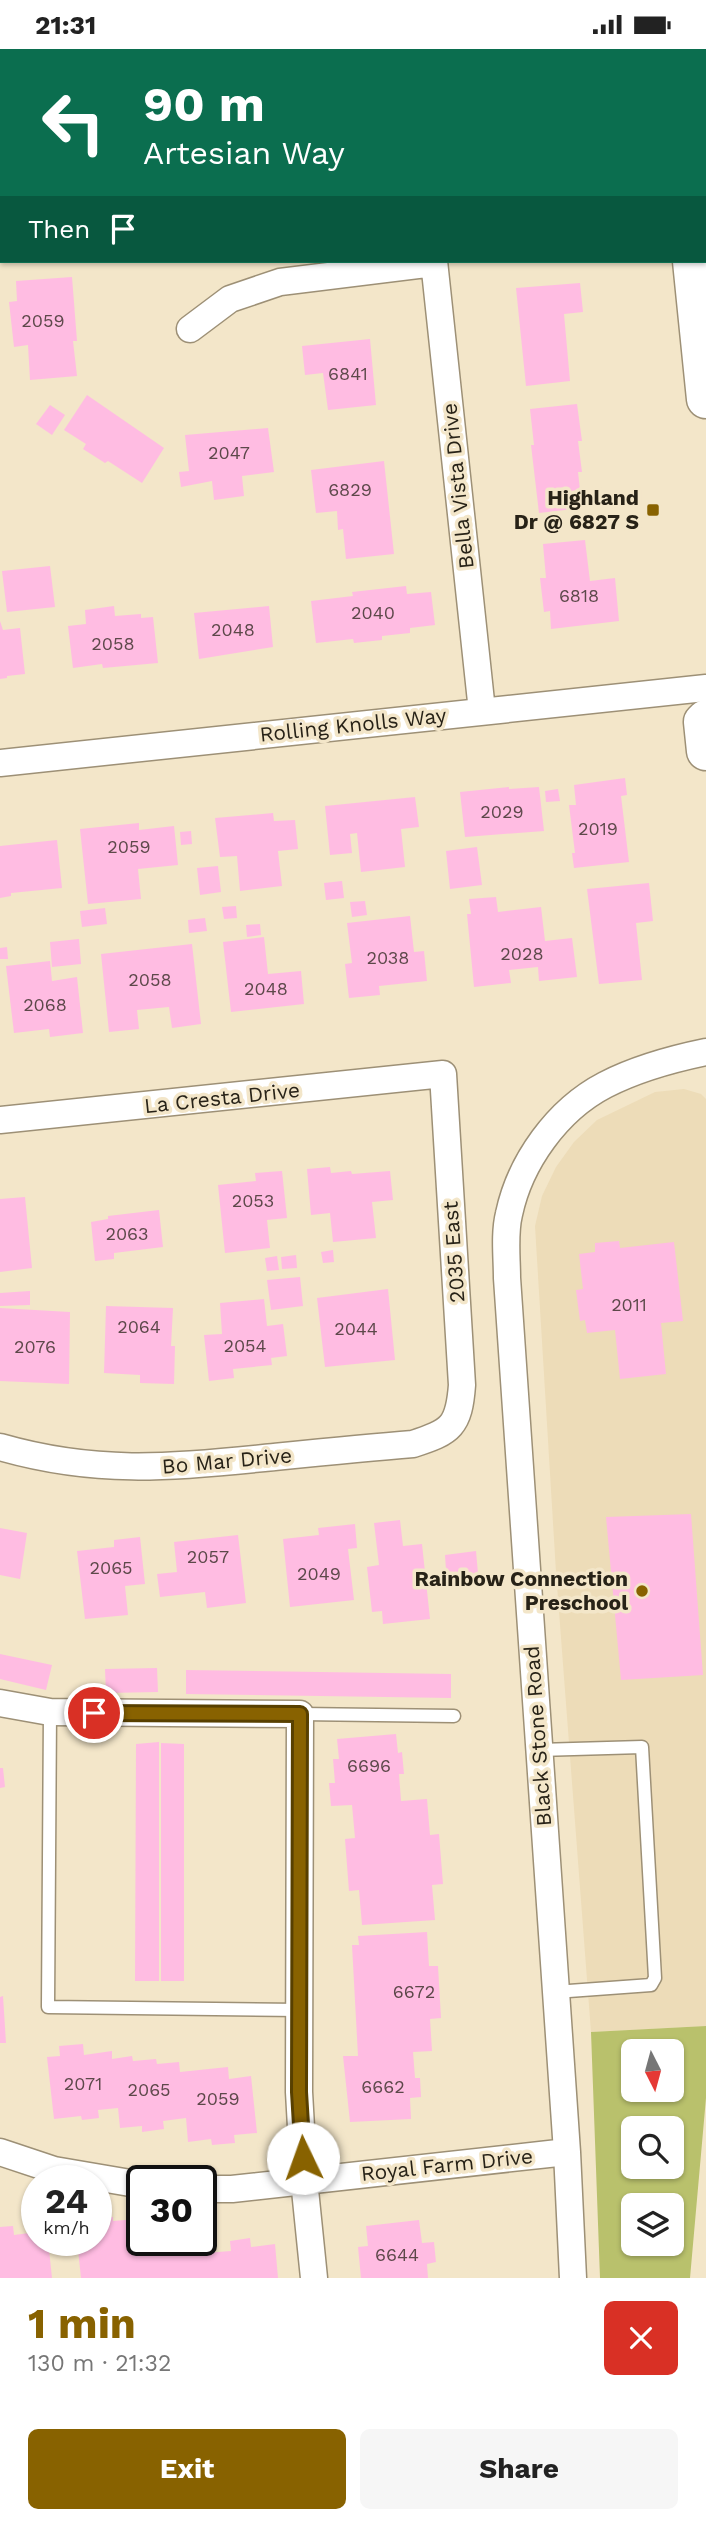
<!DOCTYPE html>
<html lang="en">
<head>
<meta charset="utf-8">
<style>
  body { margin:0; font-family:"Work Sans",sans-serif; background:#f6f6f6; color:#222; height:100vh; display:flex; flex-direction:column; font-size:26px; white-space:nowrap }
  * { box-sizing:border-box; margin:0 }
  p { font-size:23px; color:#767676 }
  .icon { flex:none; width:38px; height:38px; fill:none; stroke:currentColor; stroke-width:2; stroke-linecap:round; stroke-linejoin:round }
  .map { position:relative; height:2229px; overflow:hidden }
  .sheet { display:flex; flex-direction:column; background:#fff; flex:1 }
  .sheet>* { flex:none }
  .banner { position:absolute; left:0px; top:0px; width:707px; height:214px; box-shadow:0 2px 5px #0004; background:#0b6e4f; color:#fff; overflow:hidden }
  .needle { width:46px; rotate:174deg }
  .tools { position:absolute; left:621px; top:1990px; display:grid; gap:14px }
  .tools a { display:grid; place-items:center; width:63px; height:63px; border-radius:10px; background:#fff; box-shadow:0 2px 5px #0004; font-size:35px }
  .speed { position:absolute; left:21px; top:2116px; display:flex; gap:14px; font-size:35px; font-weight:700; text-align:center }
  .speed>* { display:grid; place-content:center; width:91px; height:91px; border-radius:50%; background:#fff; box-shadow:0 2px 5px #0004; line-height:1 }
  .speed small { font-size:18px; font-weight:400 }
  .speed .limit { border:4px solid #111; border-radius:10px; background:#fff; color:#111 }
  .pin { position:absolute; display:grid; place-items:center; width:60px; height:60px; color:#fff; margin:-30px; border:4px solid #fff; border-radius:50%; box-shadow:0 2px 7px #0007 }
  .me { position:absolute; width:77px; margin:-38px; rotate:357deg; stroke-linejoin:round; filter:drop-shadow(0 0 5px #0008) }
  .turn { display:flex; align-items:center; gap:24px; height:147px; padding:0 28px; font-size:32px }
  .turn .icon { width:91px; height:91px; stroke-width:2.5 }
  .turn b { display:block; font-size:49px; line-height:60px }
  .then { display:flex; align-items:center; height:66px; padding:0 28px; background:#0003; gap:14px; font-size:26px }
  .round { display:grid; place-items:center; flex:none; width:74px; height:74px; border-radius:10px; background:#f6f6f6 }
  .overview { display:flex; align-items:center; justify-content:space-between; height:119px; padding:0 28px }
  h1 { font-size:42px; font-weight:700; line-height:52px; color:#886200 }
  .cta { display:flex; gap:14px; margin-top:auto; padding:14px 28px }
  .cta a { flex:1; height:80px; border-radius:10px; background:#886200; color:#fff; font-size:28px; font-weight:700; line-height:80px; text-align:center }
  .cta a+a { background:#f6f6f6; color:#222 }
  .status { display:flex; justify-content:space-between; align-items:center; height:49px; padding:0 35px; background:#fff; direction:ltr }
  .status svg { height:19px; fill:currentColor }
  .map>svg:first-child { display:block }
  .built { fill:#eddcb8 }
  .green { fill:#b9c16c; fill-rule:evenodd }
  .building { fill:#ffbce2 }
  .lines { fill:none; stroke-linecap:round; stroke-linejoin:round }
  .lane-casing { stroke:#9d9076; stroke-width:15 }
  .street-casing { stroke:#9d9076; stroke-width:29 }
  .primary-casing { stroke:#9d9076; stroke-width:41 }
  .lane { stroke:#fff; stroke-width:12 }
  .street { stroke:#fff; stroke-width:26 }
  .primary { stroke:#fff; stroke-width:38 }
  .route-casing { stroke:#584000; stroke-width:18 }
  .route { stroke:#886200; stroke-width:12 }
  .poi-dot { fill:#886200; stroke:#f3e6c9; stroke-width:2.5 }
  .labels { text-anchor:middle; stroke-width:7; stroke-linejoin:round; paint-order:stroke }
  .number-label { font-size:18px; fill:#5d484a }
  .street-label { font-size:21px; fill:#272217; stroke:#f3e6c9 }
  .poi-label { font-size:21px; font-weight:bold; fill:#272217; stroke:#f3e6c9; text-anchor:end }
</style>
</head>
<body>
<div class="status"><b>21:31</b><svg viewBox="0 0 49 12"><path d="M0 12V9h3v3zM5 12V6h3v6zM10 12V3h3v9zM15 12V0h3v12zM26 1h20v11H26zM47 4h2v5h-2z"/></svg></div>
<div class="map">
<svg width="706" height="2229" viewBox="0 0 706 2229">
  <rect width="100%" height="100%" fill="#f3e6c9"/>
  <path class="built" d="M684 1040 701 1045 706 1050V1977L591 1983 556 1523 535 1177 542 1147 556 1118 574 1093 597 1071 655 1043Z"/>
  <path class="green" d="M706 1977V2049L690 2229H600L591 1983ZM634 2002H672V2040H634ZM634 2079H672V2118H634ZM634 2156H672V2194H634Z"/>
  <path class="building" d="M72 228 77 292H73L77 327 30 331 28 296 14 298 9 253 17 252 16 232Z
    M580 234 583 263 564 265 570 332 526 337 516 239Z
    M370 290 376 356 328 361 323 324 305 326 302 297Z
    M87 346 164 399 142 434 108 412 105 414 83 400 86 395 64 381Z
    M577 355 582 392H578L582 423H578L582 459 539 464 531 396H534L530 360Z
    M50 356 65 366 52 386 36 375Z
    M268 379 274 423 242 427 244 447 214 451 212 432 181 438 179 423 189 422 185 386Z
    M384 412 394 505 346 510 343 480 338 481 337 462 316 464 311 421Z
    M585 491 590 532 615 529 619 572 551 580 550 562 544 563 540 529H546L543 495Z
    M50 517 55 558 7 563 2 522Z
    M406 537 407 545 431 543 435 576 410 579V584L382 587V591L354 594 353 590 316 594 311 552 353 547 352 543Z
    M114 557 115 567 141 565V569L153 568 158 614 103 619 102 615 73 619 68 577 86 575 85 561Z
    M269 557 273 598 199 610 194 564Z
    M0 572 3 581 20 579 25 625 7 627V629L0 630Z
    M625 729 627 746 621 747 629 813 574 819 572 804H575L569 756H576L574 736Z
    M509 738V740L539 738 544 782 465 788 460 743Z
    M558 740 560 752 546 753 545 742Z
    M415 748 419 778 401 780 405 818 361 823 357 784 350 785 352 804 330 806 325 757Z
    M273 764 274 772 295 771 298 800 278 802 282 837 240 842 237 807 220 808 215 769Z
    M139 774V781L174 777 178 816 138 820 141 850 88 855 80 780Z
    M191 782 192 795 181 796 180 783Z
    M57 791 62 839 11 844V847L0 849V797Z
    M477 798 482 836 450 840 446 802Z
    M218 817 221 843 200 846 197 819Z
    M342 832 344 849 326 851 324 834Z
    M649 834 653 872 636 874 642 931 599 935 587 840Z
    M496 848 498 863 541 858 545 892 572 889 577 928 539 932 538 918 509 921 511 934 474 938 467 865H471L469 850Z
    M365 852 367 866 352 868 350 853Z
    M236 857 237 869 224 870 222 858Z
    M105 859 107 875 82 878 80 862Z
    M410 867 414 903 424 902 427 932 379 937 380 946 349 949 345 915 352 914 347 874Z
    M205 869 207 882 189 884 188 871Z
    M260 875 261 886 247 888 246 876Z
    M264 888 268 925 301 922 304 955 231 963 223 893Z
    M79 890 81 915 52 918 50 893Z
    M192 895 201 975 172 979 169 958 137 961 139 980 109 983 101 905Z
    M7 898 8 910H0V899Z
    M50 912 52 932 77 928 83 984 50 988 49 980 14 984 6 917Z
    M330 1118 331 1124 351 1122 352 1125 390 1122 393 1151 372 1153 376 1189 333 1193 330 1164 311 1166 307 1120Z
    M282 1122 287 1169 267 1171 270 1199 225 1204 218 1136 256 1132 255 1124Z
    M25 1148 32 1219 0 1223V1150Z
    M159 1161 163 1198 114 1204V1210L95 1212 91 1173 108 1170V1167Z
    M619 1192 620 1199 674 1193 683 1272 661 1274 666 1325 620 1330 615 1281 587 1284 585 1271 580 1272 576 1241 583 1240 579 1205 595 1203V1194Z
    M333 1201 334 1213 323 1214 321 1203Z
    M296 1206 297 1219 282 1220 281 1208Z
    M277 1207 279 1221 267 1222 265 1209Z
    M300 1228 303 1257 271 1261 267 1231Z
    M388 1240 395 1311 325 1318 317 1249Z
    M30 1242V1256L0 1257V1244Z
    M264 1250 267 1277 283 1275 287 1307 271 1309 272 1316 233 1320 234 1329 209 1332 204 1286 222 1285 220 1254Z
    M106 1257 173 1259 171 1297H175L174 1335 140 1334V1326L104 1324Z
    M0 1259 70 1263 69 1335 0 1332Z
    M691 1465 703 1626 621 1631 606 1468Z
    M400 1471 403 1497 422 1495 430 1570 383 1575 382 1562 372 1563 367 1518 379 1516 374 1474Z
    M355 1475 357 1499 348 1500 354 1551 290 1558 283 1490 319 1486 318 1479Z
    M0 1479 27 1484 20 1530 0 1526Z
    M238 1486 246 1554 207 1559 205 1543 160 1548 157 1525 177 1523 174 1493Z
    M140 1488 145 1535 125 1537 128 1566 85 1570 77 1502 114 1498V1491Z
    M476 1502 479 1536H447L445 1506Z
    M0 1605 52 1616 46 1641 0 1630Z
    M157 1619 158 1643 106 1644 105 1620Z
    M186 1621 451 1625V1649L186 1645Z
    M396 1685 398 1704 402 1703 404 1725H399L401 1752 427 1750 430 1786 439 1785 443 1835 432 1836 435 1871 362 1876 359 1841 349 1842 345 1790 355 1789 352 1756 331 1757 329 1734H335L333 1710H339L337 1690Z
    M159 1693V1932H135L136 1695Z
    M161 1694 184 1695V1932H161Z
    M0 1719H3L5 1738 0 1739Z
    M427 1883 429 1917H438L441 1969 430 1970 432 2002 413 2003 415 2029H420L421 2048 410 2049 411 2070 350 2073 343 2007H358L352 1896H359L358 1887Z
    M3 1947 6 1994H0V1948Z
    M83 1995 84 2006 112 2002V2010L132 2007 133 2012 156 2010 157 2015 179 2013 180 2023 228 2018 229 2030 251 2027 257 2084 234 2086 235 2094 212 2096 211 2090 188 2093 186 2069 163 2072 164 2080 142 2083V2077L120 2079 118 2059 98 2061 99 2069 82 2071 81 2067 54 2070 47 2008 60 2007 59 1997Z
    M113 2168V2172L137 2170 139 2189H142V2191H201L203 2185 205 2204 231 2202 230 2192 250 2189 251 2198 275 2195 278 2229H81L77 2191H96V2169Z
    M419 2171 422 2194 434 2193 436 2213 427 2215 428 2229H361L358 2198 368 2197 366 2177Z
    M13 2177 14 2186 37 2183V2191H48L52 2229H0V2178Z"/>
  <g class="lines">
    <defs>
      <path id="lane" d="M50 1663 48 1958 300 1961
        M300 1665 454 1667
        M539 1701 642 1698 655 1929 651 1936 555 1943"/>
      <path id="street" d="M411 0V2
        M434 212 482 662
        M190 280 230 250 280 233 434 214
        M0 714 706 639
        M0 1071 443 1025 462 1336C459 1377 451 1383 413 1395 363 1399 314 1404 264 1409 169 1419 94 1425 0 1398
        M0 1654 50 1663 300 1665 299 2043 304 2131 314 2229
        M0 2103 54 2121 142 2136
        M201 2140H232L567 2103
        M573 2229 567 2103 507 1229C507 1209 504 1185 509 1165 520 1113 557 1061 605 1036 636 1020 672 1010 706 1003"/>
      <path id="primary" d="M674 0V2
        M692 212 706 350
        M706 670 703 673 706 702"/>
    </defs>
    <use href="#lane" class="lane-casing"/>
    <use href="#street" class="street-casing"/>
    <use href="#primary" class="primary-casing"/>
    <use href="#lane" class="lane"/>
    <use href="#street" class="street"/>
    <use href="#primary" class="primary"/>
  </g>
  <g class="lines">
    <defs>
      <path id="route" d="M94 1664 300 1665 299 2043 303 2109"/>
    </defs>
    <use href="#route" class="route-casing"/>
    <use href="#route" class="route"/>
  </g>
  <g class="poi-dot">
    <rect x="646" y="454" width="14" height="14" rx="3.5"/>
    <circle cx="642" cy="1542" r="7"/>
  </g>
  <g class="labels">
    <g class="number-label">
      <text x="43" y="278">2059</text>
      <text x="348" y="331">6841</text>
      <text x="229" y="410">2047</text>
      <text x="350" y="447">6829</text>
      <text x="579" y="553">6818</text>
      <text x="373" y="570">2040</text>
      <text x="233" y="587">2048</text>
      <text x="113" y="601">2058</text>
      <text x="502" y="769">2029</text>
      <text x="598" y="786">2019</text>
      <text x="129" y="804">2059</text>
      <text x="522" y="911">2028</text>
      <text x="388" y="915">2038</text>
      <text x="150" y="937">2058</text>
      <text x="266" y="946">2048</text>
      <text x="45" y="962">2068</text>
      <text x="253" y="1158">2053</text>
      <text x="127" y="1191">2063</text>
      <text x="629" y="1262">2011</text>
      <text x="139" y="1284">2064</text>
      <text x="356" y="1286">2044</text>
      <text x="245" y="1303">2054</text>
      <text x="35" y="1304">2076</text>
      <text x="208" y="1514">2057</text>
      <text x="111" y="1525">2065</text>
      <text x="319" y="1531">2049</text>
      <text x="369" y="1723">6696</text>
      <text x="414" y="1949">6672</text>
      <text x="83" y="2041">2071</text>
      <text x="383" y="2044">6662</text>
      <text x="149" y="2047">2065</text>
      <text x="218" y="2056">2059</text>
      <text x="397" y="2212">6644</text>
    </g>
    <g class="street-label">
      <text transform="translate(458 437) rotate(-96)" y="7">Bella Vista Drive</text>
      <text transform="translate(353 676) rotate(-6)" y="7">Rolling Knolls Way</text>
      <text transform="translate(222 1049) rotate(-6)" y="7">La Cresta Drive</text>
      <text transform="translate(454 1203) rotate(-94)" y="7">2035 East</text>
      <text transform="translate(227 1412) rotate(-5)" y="7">Bo Mar Drive</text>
      <text transform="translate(538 1687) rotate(-94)" y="7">Black Stone Road</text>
      <text transform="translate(447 2116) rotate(-6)" y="7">Royal Farm Drive</text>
    </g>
    <g class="poi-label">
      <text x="639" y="456">Highland<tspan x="639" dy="24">Dr @ 6827 S</tspan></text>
      <text x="628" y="1537">Rainbow Connection<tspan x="628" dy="24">Preschool</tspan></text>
    </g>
  </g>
</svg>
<div class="tools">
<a><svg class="needle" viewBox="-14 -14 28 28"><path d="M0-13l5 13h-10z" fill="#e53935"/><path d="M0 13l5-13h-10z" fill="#767676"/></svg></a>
<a><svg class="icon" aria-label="search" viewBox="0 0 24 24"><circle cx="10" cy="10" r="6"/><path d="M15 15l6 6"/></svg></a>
<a><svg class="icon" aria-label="layers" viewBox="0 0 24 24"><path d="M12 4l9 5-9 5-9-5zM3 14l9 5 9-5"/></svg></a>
</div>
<div class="speed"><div>24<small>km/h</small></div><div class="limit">30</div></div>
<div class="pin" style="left:94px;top:1664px;background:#d93025"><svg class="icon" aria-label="arrive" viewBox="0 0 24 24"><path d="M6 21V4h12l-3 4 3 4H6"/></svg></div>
<svg class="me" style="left:303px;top:2109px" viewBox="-20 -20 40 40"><circle r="19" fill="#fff"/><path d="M0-13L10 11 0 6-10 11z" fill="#886200"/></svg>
<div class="banner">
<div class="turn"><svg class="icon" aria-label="left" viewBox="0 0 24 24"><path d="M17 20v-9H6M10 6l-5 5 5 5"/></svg><div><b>90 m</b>Artesian Way</div></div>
<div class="then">Then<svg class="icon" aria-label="arrive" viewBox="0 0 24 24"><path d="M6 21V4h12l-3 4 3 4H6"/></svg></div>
</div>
</div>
<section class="sheet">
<div class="overview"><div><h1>1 min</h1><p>130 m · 21:32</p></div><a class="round" style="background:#d93025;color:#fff"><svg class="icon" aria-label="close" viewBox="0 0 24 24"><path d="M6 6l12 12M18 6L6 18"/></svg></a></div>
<div class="cta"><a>Exit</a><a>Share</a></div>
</section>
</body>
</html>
